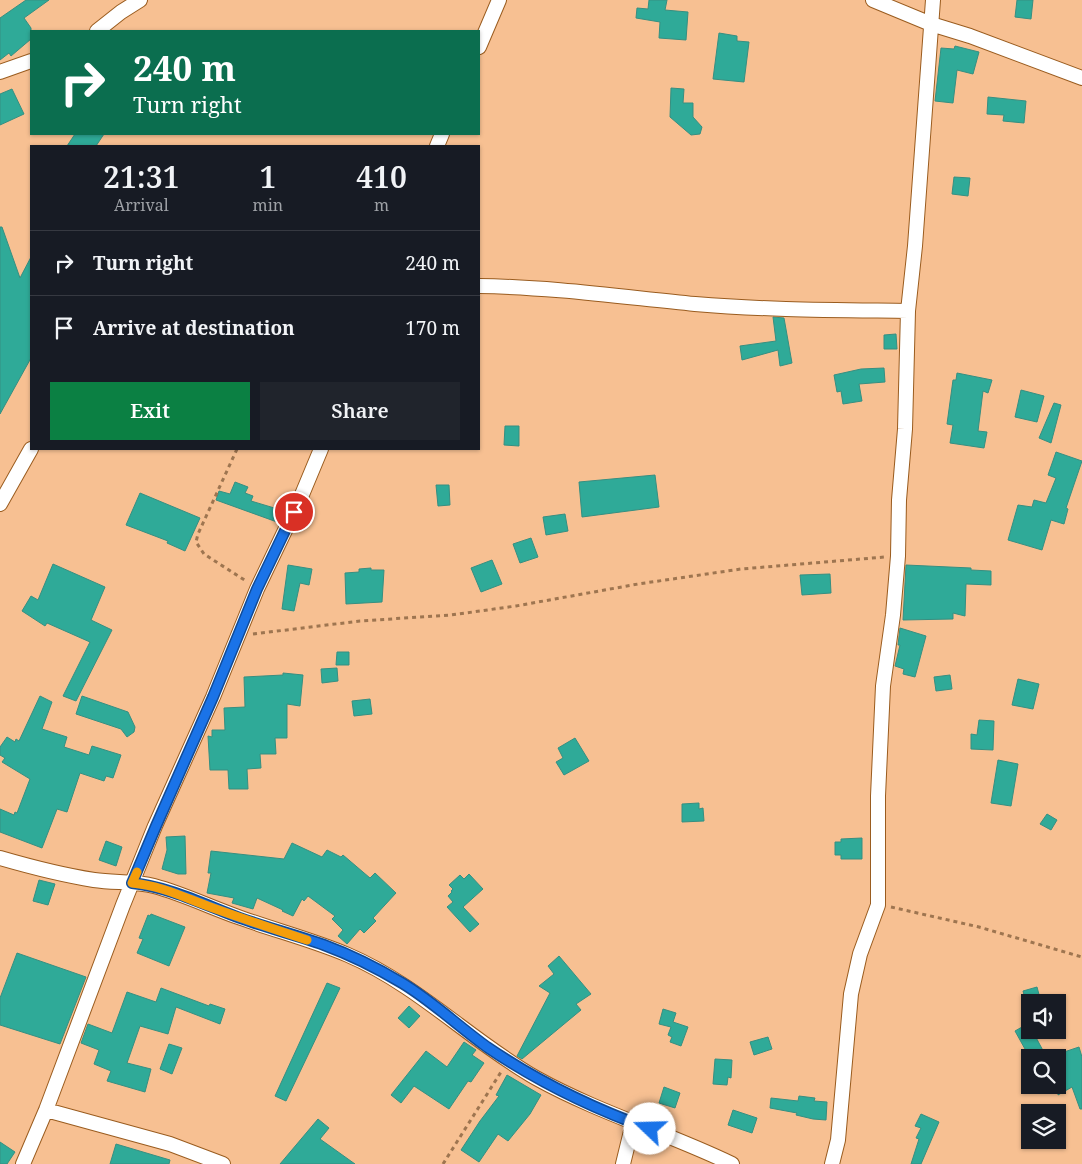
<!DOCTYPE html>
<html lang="en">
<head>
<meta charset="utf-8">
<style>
  body { margin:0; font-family:"Noto Serif",serif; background:#20242c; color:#f1f3f6; height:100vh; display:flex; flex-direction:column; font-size:19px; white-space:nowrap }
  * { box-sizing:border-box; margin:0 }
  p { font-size:16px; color:#9ea1a6 }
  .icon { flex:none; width:28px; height:28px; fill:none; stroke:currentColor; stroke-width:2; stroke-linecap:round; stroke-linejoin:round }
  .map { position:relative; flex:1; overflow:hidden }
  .details { position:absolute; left:30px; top:145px; width:450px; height:305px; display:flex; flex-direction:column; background:#171b24; border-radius:0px; box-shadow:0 1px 4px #0004 }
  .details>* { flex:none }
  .guide { position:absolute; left:30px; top:30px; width:450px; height:105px; border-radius:0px; box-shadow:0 1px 4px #0004; background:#0b6e4f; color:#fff; overflow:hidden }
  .fabs { position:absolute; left:1021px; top:994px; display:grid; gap:10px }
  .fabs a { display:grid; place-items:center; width:45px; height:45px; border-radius:0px; background:#171b24; box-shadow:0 1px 4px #0004; font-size:25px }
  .pin { position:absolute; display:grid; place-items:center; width:42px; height:42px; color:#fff; margin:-21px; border:2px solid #fff; border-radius:50%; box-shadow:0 1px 5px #0007 }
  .me { position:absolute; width:55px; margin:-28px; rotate:291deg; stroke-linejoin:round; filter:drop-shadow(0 0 4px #0008) }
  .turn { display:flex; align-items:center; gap:18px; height:105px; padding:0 20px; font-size:22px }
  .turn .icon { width:65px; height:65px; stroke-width:2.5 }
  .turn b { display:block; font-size:35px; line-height:42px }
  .eta { display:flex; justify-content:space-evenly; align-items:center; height:85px; text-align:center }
  .eta b { font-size:30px; font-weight:600; line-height:35px }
  .primary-button { display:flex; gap:10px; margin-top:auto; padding:10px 20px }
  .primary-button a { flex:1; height:58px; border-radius:0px; background:#0b8043; color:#fff; font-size:20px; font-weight:600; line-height:58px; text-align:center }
  .primary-button a+a { background:#20242c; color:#f1f3f6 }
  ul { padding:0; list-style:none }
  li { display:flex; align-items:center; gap:15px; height:65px; padding:0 20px; border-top:1px solid #363941 }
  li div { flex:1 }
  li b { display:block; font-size:19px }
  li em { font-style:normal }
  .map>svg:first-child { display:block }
  .building { fill:#2faa98; stroke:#368f81 }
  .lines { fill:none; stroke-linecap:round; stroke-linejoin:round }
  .minor-casing { stroke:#9a5c1f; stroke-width:16 }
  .path { stroke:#9e7550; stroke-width:3; stroke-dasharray:4 4; stroke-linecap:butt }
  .minor { stroke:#fff; stroke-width:14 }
  .route-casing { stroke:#114b97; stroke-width:12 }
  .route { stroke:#1a73e8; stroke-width:9 }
  .slow { stroke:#f59e0b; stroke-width:9 }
</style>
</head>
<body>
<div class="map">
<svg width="1082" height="1164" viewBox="0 0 1082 1164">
  <rect width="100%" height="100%" fill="#f7c092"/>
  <path class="building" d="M26 0H49L24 18 31 28V39L11 56 9 53 0 60V18Z
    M649 0H667L665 10 688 12 686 40 659 38 660 22 636 18 637 8 648 9Z
    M1017 0H1033L1031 19 1015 17Z
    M719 33 737 36V41L749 42 744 82 713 79Z
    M955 46 979 52 973 74 957 70 953 103 935 101 941 48 954 49Z
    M671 88 684 89 683 103H693V117L702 127 700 134 691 135 670 117Z
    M12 89 24 114 0 125V94Z
    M988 97 1026 101 1024 123 1003 121 1004 115 987 114Z
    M75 134H104L96 146H67Z
    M954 177 970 178 968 196 952 194Z
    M0 227H2L20 278 31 257V358L0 414Z
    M773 317 784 318 792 363 780 366 778 350 742 360 740 346 776 341Z
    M896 334 897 349H884V335Z
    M884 368 885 382 859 384 862 401 843 404 841 391 837 392 834 375 861 369Z
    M957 373 992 380 988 393 983 391 978 431 987 432 984 448 950 443 953 425 947 424 953 380H956Z
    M1021 390 1044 396 1037 422 1015 417Z
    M1054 403 1061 405 1051 443 1039 438Z
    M505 426H519V446L504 445Z
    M1056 452 1082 461 1066 508 1068 509 1064 524 1051 520 1042 550 1008 540 1018 505 1032 507 1034 500 1046 503 1056 478 1048 475Z
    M655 475 659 507 582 517 579 482Z
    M235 482 248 487 245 493 253 496 251 501 281 510 277 522 216 500 219 491 230 494Z
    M436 485H449L450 505 438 506Z
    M140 493 200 518 185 551 167 543 168 541 126 525Z
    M565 514 568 531 546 535 543 517Z
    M531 538 538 557 520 563 513 544Z
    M492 560 502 584 481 592 471 568Z
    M53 564 105 587 91 620 112 630 76 701 63 696 90 642 47 623 45 626 22 611 31 596 38 600Z
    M288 565 312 569 309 585 300 583 294 611 282 609Z
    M906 565 971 568V570L991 571V585L966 584 965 616 953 613V619L903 620Z
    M371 568V570H384L382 602 346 604 345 573 359 572V569Z
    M830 574 831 593 802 595 800 575Z
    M900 628 926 636 915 677 903 674 904 669 895 666 900 645H898Z
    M337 652H349V665H336Z
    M337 668 338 681 322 683 321 669Z
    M283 673 303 675 300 706 287 704V738H275L276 754H260L261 768 247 769 248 789H229L228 770H210L208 736 212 737V730H225L224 708 245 707 244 677 283 675Z
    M950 675 952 689 936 691 934 677Z
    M1018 679 1039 684 1033 709 1012 705Z
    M40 696 52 702 42 729 67 737 64 747 89 755 92 746 121 755 113 778 106 776 104 781 80 773 67 812 57 809 42 848 0 832V809L14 815 15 812 17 813 30 779 2 762 5 758 0 755V747L7 737 15 742 16 739 19 741Z
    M82 696 128 712 135 727 134 732 127 737 121 729 76 714Z
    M370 699 372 714 354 716 352 701Z
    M979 720 994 721 993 750 971 749V734L977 735Z
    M575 738 589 761 564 775 556 762 563 758 558 748Z
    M998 760 1018 764 1011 806 991 803Z
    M699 803V809L703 808 704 821 682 822V804Z
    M1047 814 1057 820 1051 830 1040 824Z
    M185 836 186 874H178L162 869 167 850 166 837Z
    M862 838V859H841V855H835V842H841V839Z
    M106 841 122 847 116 866 99 860Z
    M292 843 322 857 327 850 341 857 343 855 370 878 375 873 396 893 373 918 376 921 364 933 360 929 347 944 338 936 343 930 332 919 335 916 308 896 304 901 302 899 293 916 282 911 283 910 257 898 253 909 232 903 234 898 207 893 211 873H208L211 851 284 859Z
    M469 874 483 889 463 907 479 924 470 932 447 907 453 902 448 896 452 892 451 891 453 889 449 885 460 875 464 879Z
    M39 880 55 884 48 905 33 901Z
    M151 914 185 927 169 966 137 953 143 939 139 938 148 915 150 916Z
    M17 953 86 977 60 1044 0 1025V998Z
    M559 956 591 994 576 1004 581 1010 522 1059 517 1056 550 993 539 986 554 974 548 966Z
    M327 983 340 988 286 1101 275 1096Z
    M1037 987 1041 1002H1026L1023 991Z
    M161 988 209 1006 210 1004 225 1009 220 1024 176 1007 168 1034 140 1026 127 1063 151 1069 145 1092 107 1081 111 1071 94 1064 99 1050 81 1043 88 1024 112 1033 127 992 156 1002Z
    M409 1006 420 1016 409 1028 398 1018Z
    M663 1009 676 1013 673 1022 688 1027 681 1046 670 1042 672 1037 668 1035 671 1027 659 1024Z
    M1029 1023 1030 1030H1032L1047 1058H1030L1015 1031Z
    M768 1037 772 1049 754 1055 750 1042Z
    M464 1042 476 1050 472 1055 484 1063 471 1082 468 1081 449 1109 414 1086 401 1103 391 1095 426 1051 447 1067Z
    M169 1044 182 1048 172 1074 160 1069Z
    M1079 1047 1082 1057V1109H1080L1072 1087 1058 1095V1054Z
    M715 1059 732 1060 731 1078 728 1077 727 1085 713 1084Z
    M507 1075 541 1095 530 1114 508 1141 498 1134 479 1162 461 1150 480 1121 499 1096 496 1095Z
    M664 1087 680 1093 675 1108 659 1103Z
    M799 1096 815 1098 814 1101 827 1102 826 1120 813 1119 796 1115 797 1113 770 1108 771 1098 798 1101Z
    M733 1110 757 1118 752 1133 728 1125Z
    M921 1114 939 1122 921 1164H911L919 1139 916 1138 921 1128 915 1126Z
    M318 1119 329 1128 320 1139 355 1164H280Z
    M0 1142 15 1152 7 1164H0Z
    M116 1144 170 1160 169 1164H110Z"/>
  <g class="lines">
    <defs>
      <path id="minor" d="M873 0 931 24 970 36 1082 78
        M97 31 121 12 140 0
        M479 47 499 0
        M0 72 31 61
        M437 146 442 134
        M479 286C551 287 623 297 695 304 765 310 837 310 908 311
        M0 504 31 449
        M0 858C31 867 62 875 94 880 114 883 135 881 154 886 184 894 212 908 241 918 277 931 313 940 348 955 418 985 471 1041 536 1078 599 1113 668 1133 732 1164
        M46 1110 170 1144 223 1164
        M23 1164 46 1110 123 905 155 826 213 697 257 589 301 497 321 449
        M623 1164 633 1123
        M832 1164 838 1140 851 994 860 954 878 905V796L883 686 893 615 898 556 899 500 905 429 908 311 915 246 933 0"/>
    </defs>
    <use href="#minor" class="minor-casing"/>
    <path class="path" d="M237 449 198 534 196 542 204 554 246 581
      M253 634 360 621 451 615 516 606 638 584 741 569 885 557
      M891 907 979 927 1082 957
      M443 1164 501 1072"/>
    <use href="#minor" class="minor"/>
  </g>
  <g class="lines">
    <defs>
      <path id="route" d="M294 512 257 589 213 697 156 826 132 883C170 887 205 905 240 918 268 928 296 935 324 945 351 955 377 968 402 983 432 1001 458 1026 487 1047 537 1081 592 1108 650 1129"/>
    </defs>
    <use href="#route" class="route-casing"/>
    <use href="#route" class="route"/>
    <path class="slow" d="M137 872 132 883C163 886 185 898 213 908 244 919 276 930 307 940"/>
  </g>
</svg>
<div class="fabs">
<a><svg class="icon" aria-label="sound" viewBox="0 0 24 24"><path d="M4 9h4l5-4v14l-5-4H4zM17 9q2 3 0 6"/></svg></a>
<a><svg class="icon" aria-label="search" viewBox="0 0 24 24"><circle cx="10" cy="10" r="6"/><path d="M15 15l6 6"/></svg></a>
<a><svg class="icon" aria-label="layers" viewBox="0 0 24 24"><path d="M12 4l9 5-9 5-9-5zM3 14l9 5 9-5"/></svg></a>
</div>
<div class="pin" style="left:294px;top:512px;background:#d93025"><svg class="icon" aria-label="arrive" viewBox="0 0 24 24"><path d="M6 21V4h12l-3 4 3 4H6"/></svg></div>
<svg class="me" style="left:650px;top:1129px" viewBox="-20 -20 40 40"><circle r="19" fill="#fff"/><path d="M0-13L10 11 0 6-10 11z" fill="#1a73e8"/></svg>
<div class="guide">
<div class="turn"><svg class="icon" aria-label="right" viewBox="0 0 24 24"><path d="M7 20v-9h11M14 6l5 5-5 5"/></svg><div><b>240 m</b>Turn right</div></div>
</div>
<section class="details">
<div class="eta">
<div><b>21:31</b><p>Arrival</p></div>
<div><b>1</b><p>min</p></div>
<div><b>410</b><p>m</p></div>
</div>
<ul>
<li><svg class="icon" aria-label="right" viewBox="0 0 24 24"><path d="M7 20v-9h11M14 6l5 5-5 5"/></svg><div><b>Turn right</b></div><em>240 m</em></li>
<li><svg class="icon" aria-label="arrive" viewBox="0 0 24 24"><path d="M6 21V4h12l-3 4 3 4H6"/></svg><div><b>Arrive at destination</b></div><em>170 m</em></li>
</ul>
<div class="primary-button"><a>Exit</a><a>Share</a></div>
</section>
</div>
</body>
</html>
